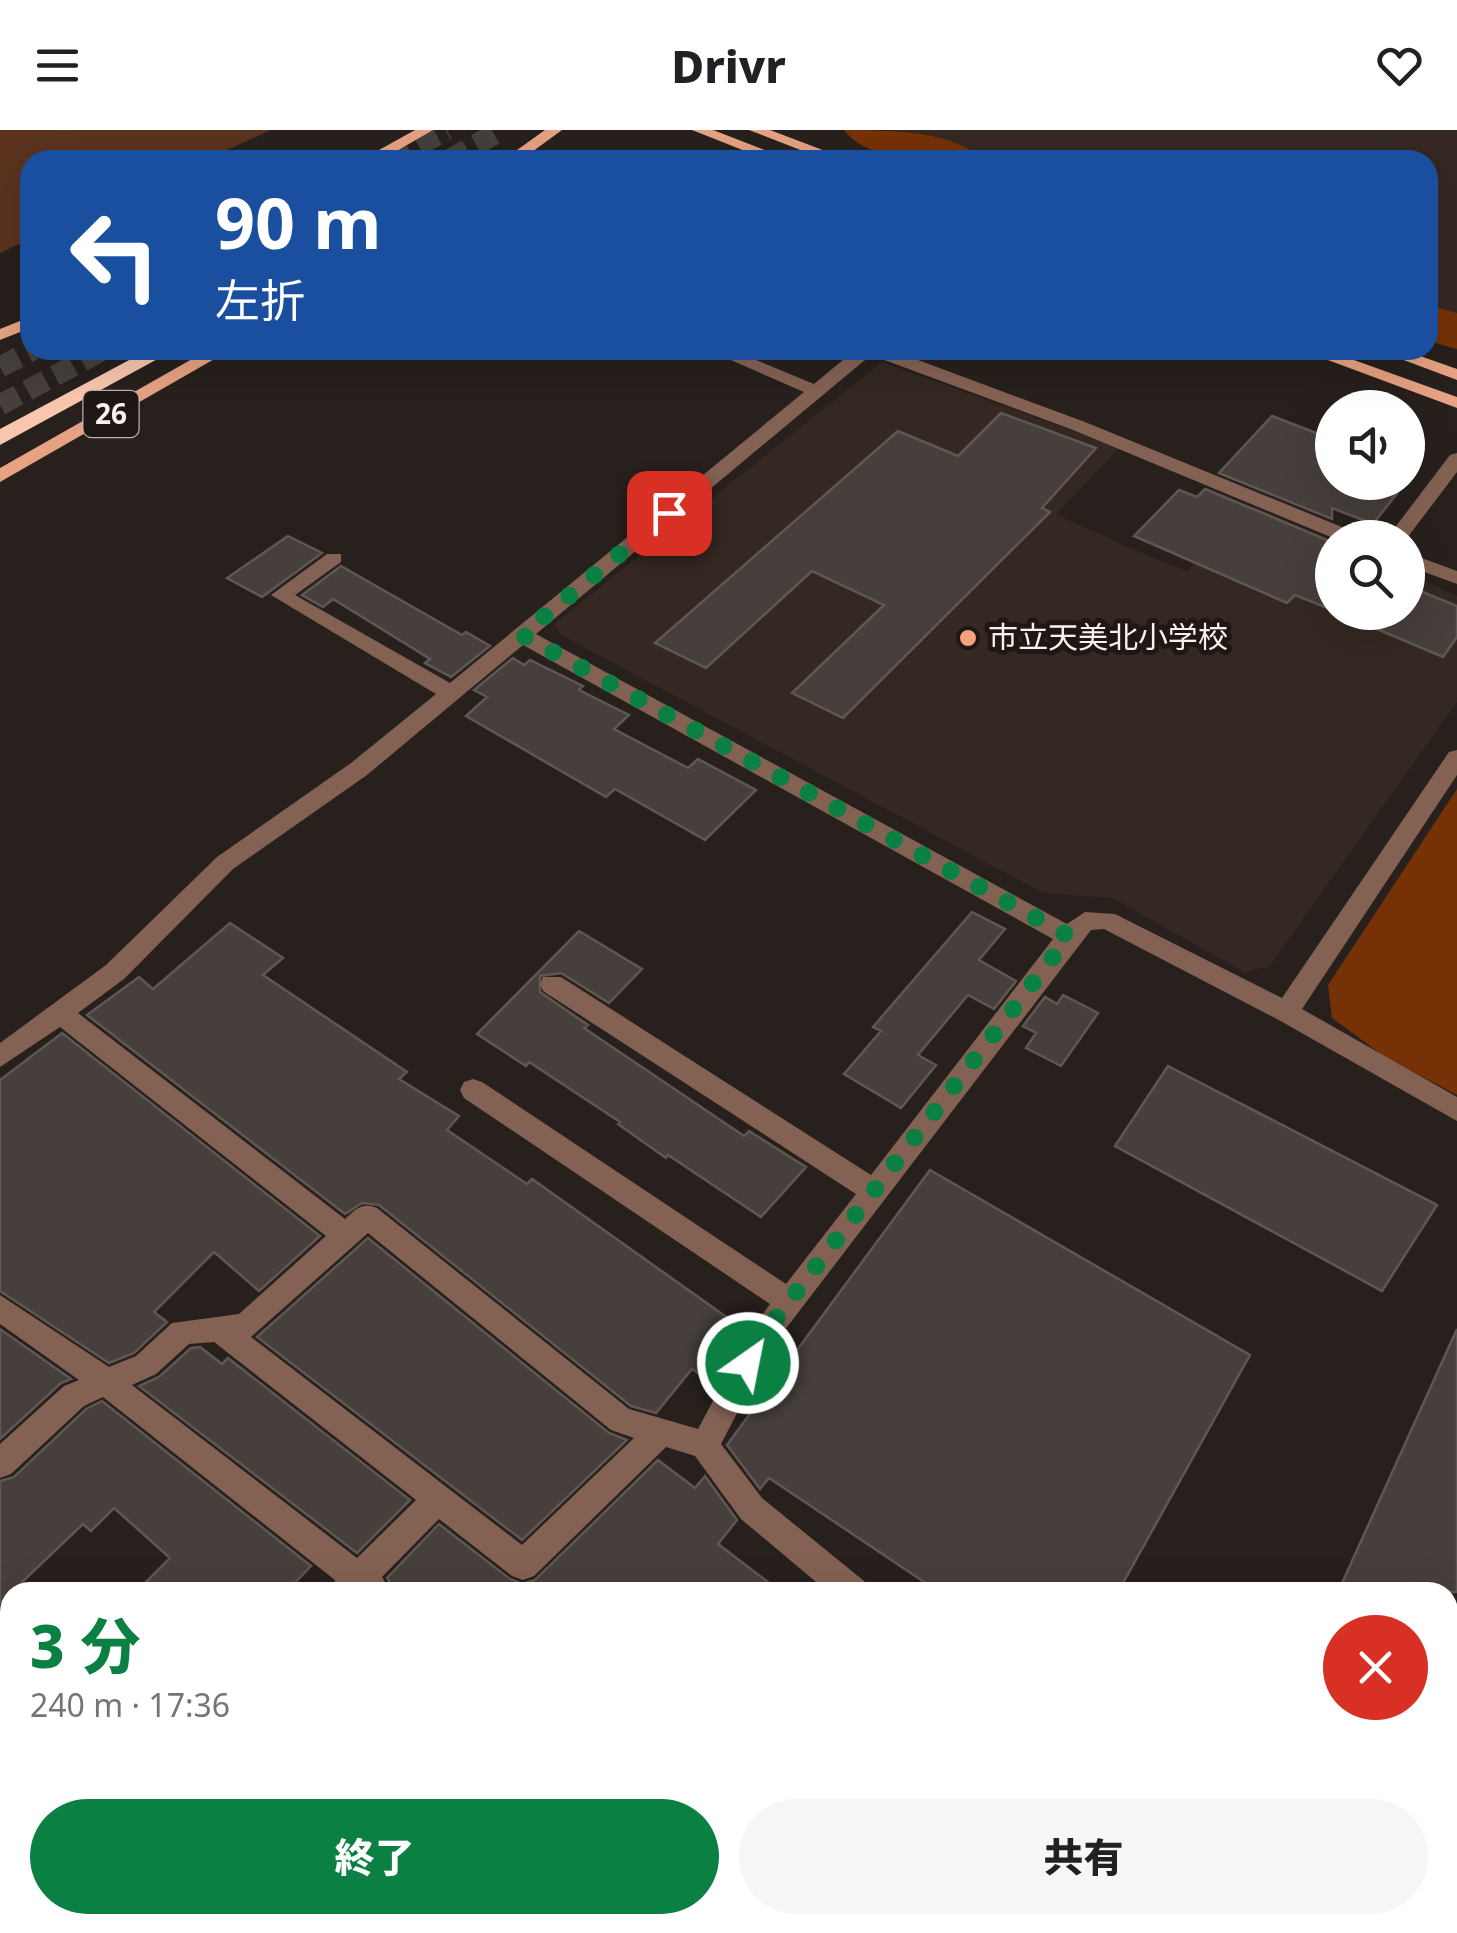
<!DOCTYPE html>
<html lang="ja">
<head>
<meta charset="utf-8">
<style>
  body { margin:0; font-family:"Noto Sans","Noto Sans JP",sans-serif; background:#f6f6f6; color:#202124; height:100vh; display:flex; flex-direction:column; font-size:38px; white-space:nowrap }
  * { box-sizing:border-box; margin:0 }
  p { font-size:32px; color:#757577 }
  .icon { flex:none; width:55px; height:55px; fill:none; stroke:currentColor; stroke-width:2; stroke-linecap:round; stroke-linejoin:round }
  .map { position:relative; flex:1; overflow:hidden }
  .drawer { position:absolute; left:0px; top:1452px; width:1458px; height:352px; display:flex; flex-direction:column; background:#fff; border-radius:30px 30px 0 0; box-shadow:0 10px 40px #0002 }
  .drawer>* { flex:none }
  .top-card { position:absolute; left:20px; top:20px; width:1418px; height:210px; border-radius:30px; box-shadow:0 10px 40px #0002; background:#1a4fa0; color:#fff; overflow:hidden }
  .controls { position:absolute; left:1315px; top:260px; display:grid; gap:20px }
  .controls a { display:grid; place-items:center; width:110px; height:110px; border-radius:50%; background:#fff; box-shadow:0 10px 40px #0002; font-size:50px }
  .pin { position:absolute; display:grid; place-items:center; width:85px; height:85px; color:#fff; margin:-42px; border-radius:20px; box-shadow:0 5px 15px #0006 }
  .me { position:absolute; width:110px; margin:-55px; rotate:33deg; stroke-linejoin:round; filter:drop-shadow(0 0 8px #0008) }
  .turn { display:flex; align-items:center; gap:35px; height:210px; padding:0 30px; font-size:45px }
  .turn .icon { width:130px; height:130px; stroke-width:2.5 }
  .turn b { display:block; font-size:70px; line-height:85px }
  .round { display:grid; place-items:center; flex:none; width:105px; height:105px; border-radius:52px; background:#f6f6f6 }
  .head { display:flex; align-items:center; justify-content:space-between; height:170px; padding:0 30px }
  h1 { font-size:60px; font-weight:800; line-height:75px; color:#0b8043 }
  .cta { display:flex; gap:20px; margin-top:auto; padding:20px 30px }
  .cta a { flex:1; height:115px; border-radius:60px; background:#0b8043; color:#fff; font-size:40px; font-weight:800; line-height:115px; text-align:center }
  .cta a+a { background:#f6f6f6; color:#202124 }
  header { display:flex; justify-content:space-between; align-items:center; height:130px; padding:0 30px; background:#fff; font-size:45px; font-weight:800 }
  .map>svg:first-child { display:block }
  .built { fill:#352822 }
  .green { fill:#5b331f }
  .water { fill:#773106 }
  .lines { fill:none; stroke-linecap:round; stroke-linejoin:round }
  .river { fill:#773106; fill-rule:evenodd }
  .building { fill:#463f3b; stroke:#5f5753; stroke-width:2.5 }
  .highway-tunnel { stroke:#46403d; stroke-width:21; stroke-dasharray:21 10; stroke-linecap:butt }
  .lane { fill:#846253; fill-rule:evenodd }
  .street { fill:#846253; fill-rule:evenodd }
  .primary { fill:#e7a283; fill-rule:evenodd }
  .highway { fill:#f8c6af; fill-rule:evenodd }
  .route { stroke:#0b8043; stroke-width:18; stroke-dasharray:0 32.4 }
  .poi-dot { fill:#f1a17c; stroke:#1e1714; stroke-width:4 }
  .labels { text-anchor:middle; stroke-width:10; stroke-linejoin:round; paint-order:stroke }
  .shield { fill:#1e1714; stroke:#b6b0ae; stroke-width:2.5 }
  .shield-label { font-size:28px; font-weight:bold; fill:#f7f2f0 }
  .poi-label { font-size:30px; fill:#f7f2f0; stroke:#1e1714; text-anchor:start }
</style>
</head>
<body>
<header><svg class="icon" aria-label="menu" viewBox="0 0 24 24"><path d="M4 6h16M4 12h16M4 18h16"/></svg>Drivr<svg class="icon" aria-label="heart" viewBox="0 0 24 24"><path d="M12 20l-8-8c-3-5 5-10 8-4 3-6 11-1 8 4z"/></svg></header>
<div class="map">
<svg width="1457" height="1803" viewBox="0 0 1457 1803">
  <rect width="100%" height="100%" fill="#27201d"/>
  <path class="built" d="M885 0H1457V197L1428 187V30H972Z
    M882 232 1119 318 1056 384 1141 423 1187 441 1255 377 1332 411V482H1408V444L1457 466V572L1269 837 1244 842 1112 768 1043 763 561 505 554 494Z"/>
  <path class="green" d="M0 0H271L205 30H30V109L0 123Z"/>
  <path class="water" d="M1457 659V965L1385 927 1332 888 1328 855Z"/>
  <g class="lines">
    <path class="river" d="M844 0C883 0 957 0 981 30 943 30 869 35 844 0Z
      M1428 175 1457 183V219L1428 211Z"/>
  </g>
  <path class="building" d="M1001 283 1096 318 1042 378 1050 382 843 588 792 563 884 475 812 441 706 538 655 513 898 301 958 326Z
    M1272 286 1332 309V352H1406L1373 394 1332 378V389L1219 343Z
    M1205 359 1332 412V480L1295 465 1287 473 1134 406 1179 360 1197 367Z
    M288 406 322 423 262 467 227 448Z
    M341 436 462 505 466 502 490 516 451 547 425 533 430 529 333 469 323 477 302 465Z
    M1408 456 1457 476V507L1443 527 1339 483 1408 482Z
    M513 528 524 535 530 530 583 556 579 560 629 585 614 599 688 638 698 629 756 660 705 710 615 659 606 667 466 586 487 567 474 560Z
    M972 782 1005 799 979 830 1016 851 994 879 968 865 918 925 936 935 901 978 844 944 881 901 873 897Z
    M230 793 283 828 263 845 407 942 399 949 459 986 447 1000 527 1054 532 1049 746 1201 717 1256 692 1239 656 1283 631 1276 379 1075 362 1073 345 1084 87 885 139 847 153 859Z
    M579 801 642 839 609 873 561 843 540 846V862L588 895 584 898 744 1006 749 1001 806 1037 761 1087 668 1025 666 1028 618 994 620 992 529 932 526 936 477 904Z
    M1063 865 1098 883 1061 936 1026 918 1036 903 1023 896 1045 867 1057 874Z
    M62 903 320 1106 259 1161 214 1122 154 1182 167 1192 134 1223 109 1233 0 1161V950Z
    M1168 936 1437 1075 1382 1161 1115 1016Z
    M930 1040 1250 1225 1118 1462H939L769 1348 760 1359 727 1315 752 1281 745 1276 774 1220 789 1231Z
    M368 1108 609 1303 627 1310 522 1410 257 1207Z
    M0 1199 71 1249 61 1253 0 1309Z
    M1457 1199V1462H1338Z
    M200 1217 222 1234 228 1228 410 1370 357 1423 139 1256 159 1247 191 1218Z
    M102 1271 311 1436 286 1462H136L170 1428 114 1378 91 1401 83 1394 0 1473V1351L14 1347 86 1279Z
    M658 1330 695 1358 705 1346 737 1390 718 1414 781 1462H396L387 1448 439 1394 510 1449 522 1454 535 1450Z"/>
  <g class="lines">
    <path class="highway-tunnel" d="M391 30 447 0
      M449 30 502 0
      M0 237 33 220
      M0 275 103 220"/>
    <path class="lane" d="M1009 20H1017L1021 30H1009Z"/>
    <path class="street" d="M708 220H732L814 254 855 220H891L1085 292 1359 404 1361 408H1333L1073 300 871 225 536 504 1067 794 1085 782 1115 784 1282 868 1449 622 1457 620V645L1302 879 1457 967V991L1277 889 1104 799 1091 800 771 1218 721 1314 762 1368 864 1451 868 1462H828L741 1389 695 1326 666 1317 534 1446 523 1450 512 1446 439 1389 382 1447 391 1462H330L335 1450 103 1267 84 1276 11 1344 0 1348V1314L64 1256 79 1250 0 1194V1165L109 1237 136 1226 172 1193 239 1184 326 1106 60 897 0 937V913L106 835 217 727 351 633 436 564 271 465 327 424H341V432L295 465 450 553 804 262ZM523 515 1053 809 871 1045 561 847H543L540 854 543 861 856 1064 786 1154 482 952 473 949 464 952 460 960 464 968 770 1174 751 1200 698 1299 629 1279 377 1078C362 1072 356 1079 345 1089L78 883 124 849 233 739 367 645ZM368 1103 611 1300 634 1308 522 1415 251 1207ZM214 1212 416 1370 357 1428 132 1255 156 1244 189 1214Z
      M1457 323V342L1407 408H1387L1450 325Z
      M1408 423 1457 441V454L1408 436Z
      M10 1792V1795H47L44 1803H5Z
      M547 1795H584L581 1803H543Z
      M810 1795H852L856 1803H813Z
      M1146 1795H1182L1179 1803H1142Z
      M1271 1795H1312L1316 1803H1274Z"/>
    <path class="primary" d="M415 0H433L381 30H361Z
      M545 0H562L521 30H503Z
      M692 0H713L790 30H768Z
      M749 0H770L849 30H826Z
      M30 187V198L0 210V199Z
      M208 220H230L0 352V338Z
      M1301 220H1326L1457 267V278Z
      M1377 220H1403L1457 239V250Z"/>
    <path class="highway" d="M148 220H174L0 315V299Z"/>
  </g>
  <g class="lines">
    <path class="route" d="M669 383 522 505 1069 806 761 1208 748 1233"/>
  </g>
  <circle class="poi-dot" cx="968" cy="508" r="10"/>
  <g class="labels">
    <rect class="shield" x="83.5" y="261" width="55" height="46" rx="8"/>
    <g class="shield-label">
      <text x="111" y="294">26</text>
    </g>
    <g class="poi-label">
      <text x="988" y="518">市立天美北小学校</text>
    </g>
  </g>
</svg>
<div class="controls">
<a><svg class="icon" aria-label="sound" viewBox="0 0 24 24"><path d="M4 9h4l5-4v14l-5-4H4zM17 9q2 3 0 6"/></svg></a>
<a><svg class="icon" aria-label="search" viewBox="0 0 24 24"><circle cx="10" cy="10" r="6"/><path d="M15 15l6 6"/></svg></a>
</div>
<div class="pin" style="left:669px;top:383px;background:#d93025"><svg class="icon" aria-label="arrive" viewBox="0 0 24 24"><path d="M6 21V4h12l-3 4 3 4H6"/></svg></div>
<svg class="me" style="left:748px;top:1233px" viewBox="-20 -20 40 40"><circle r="17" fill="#0b8043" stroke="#fff" stroke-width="3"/><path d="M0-11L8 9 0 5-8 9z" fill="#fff"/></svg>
<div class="top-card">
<div class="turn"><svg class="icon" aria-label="left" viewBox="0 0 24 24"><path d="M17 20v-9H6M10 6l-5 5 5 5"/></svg><div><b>90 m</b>左折</div></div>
</div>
<section class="drawer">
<div class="head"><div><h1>3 分</h1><p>240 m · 17:36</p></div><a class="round" style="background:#d93025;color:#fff"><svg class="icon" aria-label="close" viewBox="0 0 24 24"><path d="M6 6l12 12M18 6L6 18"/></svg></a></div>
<div class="cta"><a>終了</a><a>共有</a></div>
</section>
</div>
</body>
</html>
